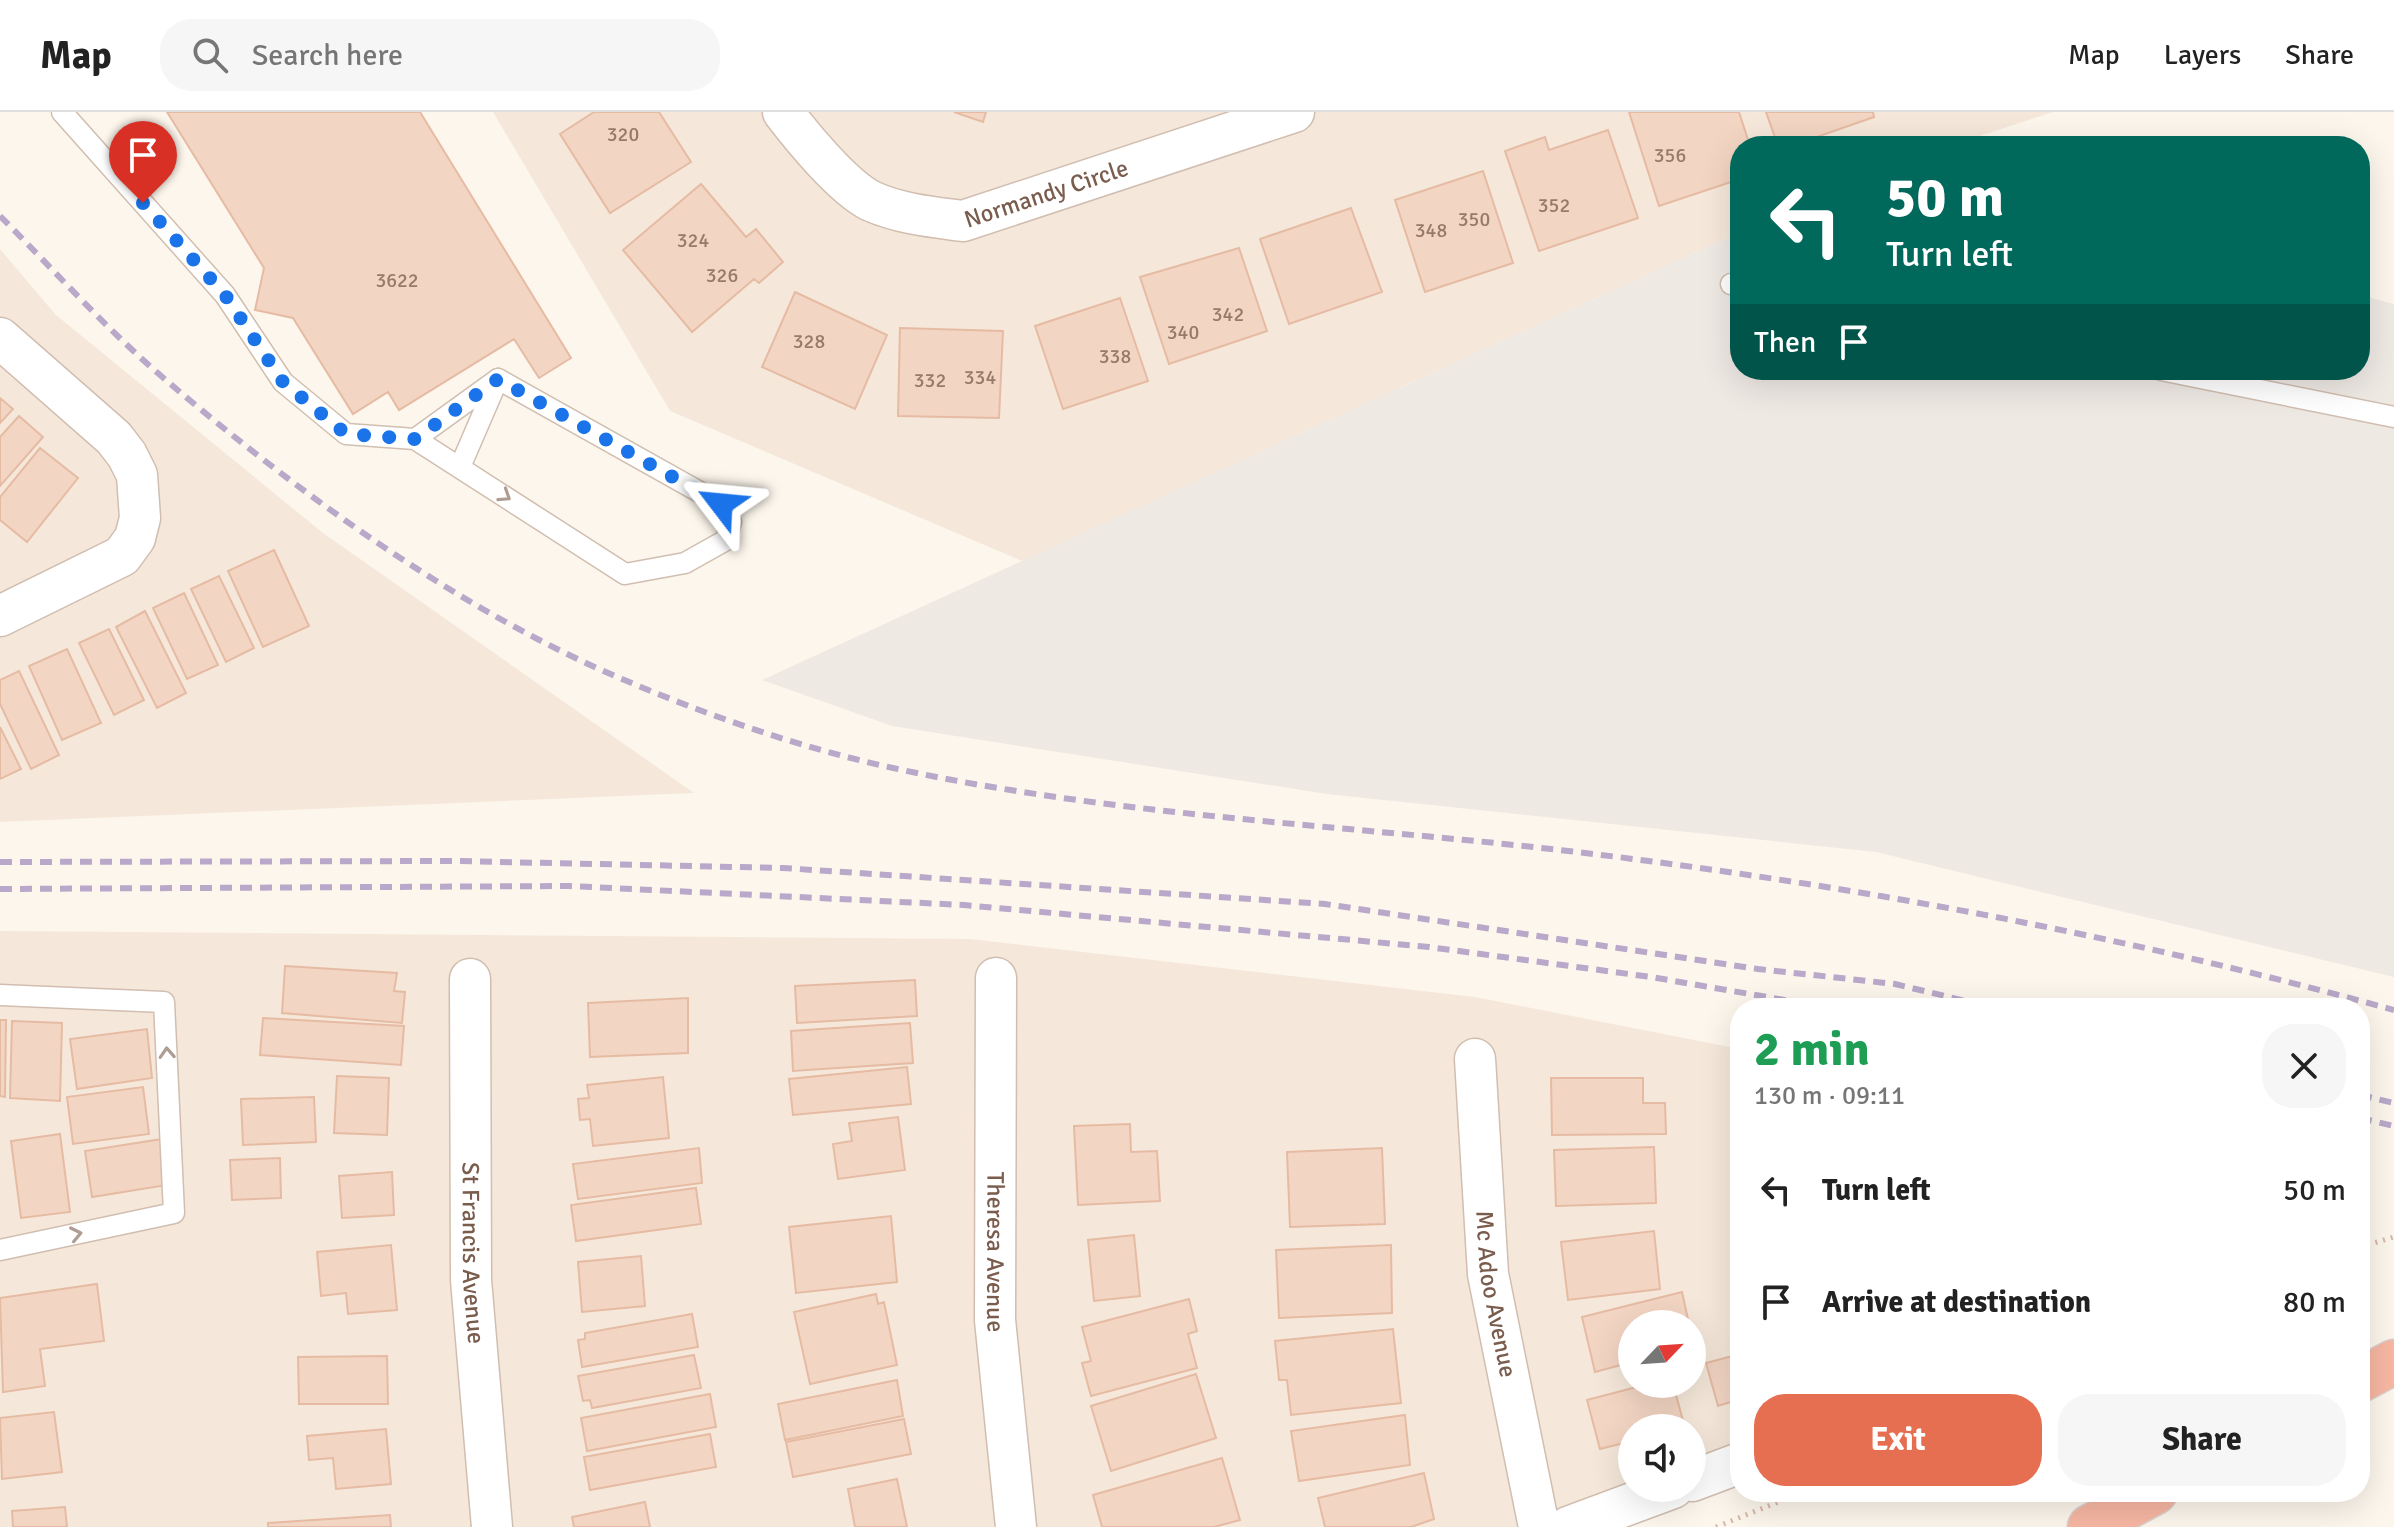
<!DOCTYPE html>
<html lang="en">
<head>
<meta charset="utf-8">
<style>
  body { margin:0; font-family:Signika,sans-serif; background:#f6f6f6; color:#222; height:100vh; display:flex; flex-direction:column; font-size:30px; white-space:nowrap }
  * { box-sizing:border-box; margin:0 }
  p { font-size:26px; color:#767676 }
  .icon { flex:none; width:44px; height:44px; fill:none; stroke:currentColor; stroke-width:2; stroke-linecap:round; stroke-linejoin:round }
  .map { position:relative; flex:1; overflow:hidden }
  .details { position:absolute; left:1730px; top:886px; width:640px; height:504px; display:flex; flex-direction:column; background:#fff; border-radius:32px; box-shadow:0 8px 32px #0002 }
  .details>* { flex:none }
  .banner { position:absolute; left:1730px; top:24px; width:640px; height:244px; border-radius:32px; box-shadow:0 8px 32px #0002; background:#00695c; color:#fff; overflow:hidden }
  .needle { width:52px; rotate:65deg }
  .buttons { position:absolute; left:1618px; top:1198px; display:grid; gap:16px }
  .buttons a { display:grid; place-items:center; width:88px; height:88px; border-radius:50%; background:#fff; box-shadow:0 8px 32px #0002; font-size:40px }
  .pin { position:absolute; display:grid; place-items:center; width:68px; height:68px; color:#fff; margin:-82px -34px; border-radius:50% 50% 50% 0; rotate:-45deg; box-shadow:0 0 8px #0007 }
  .pin .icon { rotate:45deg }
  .me { position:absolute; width:88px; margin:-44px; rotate:299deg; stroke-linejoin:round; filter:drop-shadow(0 0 6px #0008) }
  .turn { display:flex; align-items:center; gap:28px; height:168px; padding:0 24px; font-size:36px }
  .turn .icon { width:104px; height:104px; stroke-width:2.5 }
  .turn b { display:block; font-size:56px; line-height:68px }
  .then { display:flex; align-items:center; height:76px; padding:0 24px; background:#0003; gap:16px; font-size:30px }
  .round { display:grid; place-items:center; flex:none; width:84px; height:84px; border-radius:32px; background:#f6f6f6 }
  .head { display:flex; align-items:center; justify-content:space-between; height:136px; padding:0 24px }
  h1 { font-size:48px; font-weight:800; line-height:60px; color:#1e9e55 }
  .primary-button { display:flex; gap:16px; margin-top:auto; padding:16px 24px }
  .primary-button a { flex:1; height:92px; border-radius:32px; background:#e76f51; color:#fff; font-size:32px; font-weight:800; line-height:92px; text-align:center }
  .primary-button a+a { background:#f6f6f6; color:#222 }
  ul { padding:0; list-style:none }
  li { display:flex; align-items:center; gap:24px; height:112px; padding:0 24px }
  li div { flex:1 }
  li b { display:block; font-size:30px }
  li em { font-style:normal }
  header { display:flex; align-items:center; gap:48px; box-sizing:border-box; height:112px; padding:0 40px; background:#fff; border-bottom:2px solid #e0e0e0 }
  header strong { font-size:38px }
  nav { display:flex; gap:44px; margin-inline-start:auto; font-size:28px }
  .search { width:560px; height:72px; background:#f6f6f6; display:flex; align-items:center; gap:20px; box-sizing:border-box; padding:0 28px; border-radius:32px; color:#767676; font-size:30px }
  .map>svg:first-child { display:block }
  .residential { fill:#f5e8da; fill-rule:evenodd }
  .industrial { fill:#efe9e4 }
  .building { fill:#f3d5c3; stroke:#e6bba3; stroke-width:2 }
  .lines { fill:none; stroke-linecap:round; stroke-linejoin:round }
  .service-casing { stroke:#d1beb0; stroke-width:23 }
  .minor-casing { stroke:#d1beb0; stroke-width:43 }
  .motorway-casing { stroke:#dad1cd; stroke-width:47 }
  .path { stroke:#d9b8a5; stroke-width:5; stroke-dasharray:2 6; stroke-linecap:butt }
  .service { stroke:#fff; stroke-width:20 }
  .minor { stroke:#fff; stroke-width:40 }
  .motorway { stroke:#f7b7a3; stroke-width:44 }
  .rail { stroke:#b9a8c9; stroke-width:6; stroke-dasharray:12 8; stroke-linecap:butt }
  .oneway { stroke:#af9d94 }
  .route { stroke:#1a73e8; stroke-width:14; stroke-dasharray:0 25.2 }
  .labels { text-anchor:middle; stroke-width:7; stroke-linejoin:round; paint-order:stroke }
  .number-label { font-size:20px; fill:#987a6a }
  .street-label { font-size:24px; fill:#7a5c4d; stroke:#fffaf3 }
</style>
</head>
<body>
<header>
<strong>Map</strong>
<div class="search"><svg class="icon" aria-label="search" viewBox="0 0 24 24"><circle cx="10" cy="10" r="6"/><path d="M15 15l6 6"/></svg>Search here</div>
<nav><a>Map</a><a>Layers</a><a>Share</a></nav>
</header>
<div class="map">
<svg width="2394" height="1415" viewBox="0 0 2394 1415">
  <rect width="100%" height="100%" fill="#fdf6ec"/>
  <path class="residential" d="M493 0H2053L1949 34H1740V120L1022 449 670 299Z
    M0 137 56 203 323 421 694 681 0 710Z
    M0 819 970 827 1475 885 1740 937V1350L1692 1368V1316H1632V1376L1568 1415H0ZM1632 1212H1692V1272H1632Z"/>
  <path class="industrial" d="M1740 120V258H2360V183L2394 192V865L1876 740 1327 682 892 614 762 568Z"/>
  <path class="building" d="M167 0H420L571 246 539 266 514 227 399 298 388 280 353 302 293 206 255 198 264 156Z
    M594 0H659L691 50 610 101 560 22Z
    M954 0H986L983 10Z
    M1629 0H1739L1750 34H1740V67L1659 94Z
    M1766 0H1873L1874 5 1791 34H1778Z
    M1608 18 1638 106 1539 139 1505 39 1545 25 1549 38Z
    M1483 59 1513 151 1425 180 1395 88Z
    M701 72 746 125 756 117 783 150 759 171 754 167 692 220 623 138Z
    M1351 96 1382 180 1289 212 1260 127Z
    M1239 136 1267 219 1169 252 1140 165Z
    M795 180 887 223 855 297 762 255Z
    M1120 186 1148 269 1063 297 1035 214Z
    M900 216 1003 219 999 306 898 304Z
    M0 286 13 297 0 311Z
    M19 304 43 325 0 374V325Z
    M40 336 78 366 27 430 0 408V385Z
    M274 438 309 514 263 535 228 459Z
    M219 464 254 536 226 550 191 477Z
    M184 481 218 553 187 567 153 496Z
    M145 499 186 581 157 596 116 515Z
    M109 517 144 588 114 603 79 531Z
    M67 537 101 611 62 628 29 554Z
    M19 559 59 643 31 657 0 592V568Z
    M0 615 21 657 0 667Z
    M285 854 397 861 394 879 405 880 402 911 282 901Z
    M915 868 917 904 797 911 795 874Z
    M688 886V941L590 945 588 891Z
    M263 906 404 914 401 953 260 943Z
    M0 908H6L5 985 0 984Z
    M12 909 62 911 60 989 10 986Z
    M910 911 913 951 793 959 791 919Z
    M147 917 152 966 77 977 70 927Z
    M907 955 911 992 793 1003 789 967Z
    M337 964 389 966 387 1023 334 1021Z
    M663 965 669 1026 593 1034 590 1007 580 1008 578 987 589 986 587 973Z
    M1551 966H1643V991H1665L1666 1022 1552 1023Z
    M143 975 149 1022 73 1032 67 985Z
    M314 985 316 1030 243 1033 241 987Z
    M898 1005 905 1058 838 1067 833 1032 852 1029 849 1011Z
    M1130 1012 1131 1040 1157 1039 1160 1089 1078 1093 1074 1014Z
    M60 1022 70 1100 21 1106 11 1029Z
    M162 1027 167 1073 92 1085 85 1039Z
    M1654 1035 1656 1091 1556 1094 1554 1038Z
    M699 1036 702 1071 578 1087 573 1052Z
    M1382 1036 1385 1112 1290 1115 1287 1040Z
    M280 1046 281 1086 232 1088 230 1048Z
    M392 1060 394 1103 342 1106 339 1064Z
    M696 1076 701 1112 576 1129 571 1093Z
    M891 1104 897 1170 796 1181 789 1115Z
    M1654 1119 1660 1177 1568 1188 1561 1130Z
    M1134 1123 1140 1184 1094 1189 1088 1128Z
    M391 1133 397 1198 348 1202 346 1181 321 1184 317 1140Z
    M1391 1133 1392 1201 1279 1206 1276 1138Z
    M641 1144 645 1194 582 1200 578 1150Z
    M97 1172 104 1229 40 1237 45 1274 3 1280 0 1186Z
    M1682 1180 1689 1212H1632V1250L1595 1260 1582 1205Z
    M876 1182 878 1192 884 1190 897 1253 810 1272 794 1200Z
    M1189 1187 1197 1219 1188 1222 1197 1256 1091 1284 1082 1251 1091 1249 1082 1215Z
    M692 1202 698 1235 582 1255 578 1228 585 1227V1221Z
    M1393 1217 1401 1291 1291 1303 1287 1268H1279L1275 1229Z
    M1740 1242V1287L1718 1294 1706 1251Z
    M694 1243 701 1276 592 1296 590 1288 583 1289 578 1264Z
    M387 1244 388 1292H299L298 1245Z
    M1196 1262 1216 1326 1111 1359 1091 1294Z
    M897 1268 903 1304 785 1328 778 1292Z
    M1648 1272H1673L1685 1316H1632V1329L1600 1337 1587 1288Z
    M710 1282 716 1315 587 1339 581 1306Z
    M54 1300 62 1360 2 1367 0 1306Z
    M1405 1303 1410 1353 1299 1369 1291 1319Z
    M904 1307 911 1342 793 1365 786 1330Z
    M386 1317 391 1372 336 1377 333 1346 309 1348 307 1324Z
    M710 1322 716 1355 590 1378 584 1345Z
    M1222 1346 1240 1408 1214 1415H1102L1093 1383Z
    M1424 1361 1434 1407 1411 1415H1325L1318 1386Z
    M897 1367 907 1415H855L848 1377Z
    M645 1390 650 1415H574L572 1405Z
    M65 1395 67 1415H13L12 1399Z
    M390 1403 391 1415H268V1411Z"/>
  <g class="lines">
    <defs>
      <path id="service" d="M62 0 225 183 283 270 346 322 415 327 625 462 685 451 726 428 731 410 721 392 498 267
        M1731 172 1740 173
        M2161 258 2394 305
        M415 327 498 267
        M460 355 498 267
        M0 883 164 890 174 1101 0 1138"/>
      <g id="minor">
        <path id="s1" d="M783 0C802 25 843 75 871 89 900 102 932 105 963 109L1294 0"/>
        <path d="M0 226 114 326 127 343 137 363 140 406 135 426 122 444 0 504"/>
        <path id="s2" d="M996 866 995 1208 1016 1415"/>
        <path id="s3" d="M470 867 471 1168 492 1415"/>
        <path id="s4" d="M1475 947 1488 1162 1539 1415"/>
        <path d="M1692 1369 1740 1351"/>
        <path d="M1568 1415 1673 1376"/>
      </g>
      <path id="motorway" d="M2360 1268 2394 1250
        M2090 1415 2155 1380"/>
    </defs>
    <use href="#service" class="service-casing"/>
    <use href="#minor" class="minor-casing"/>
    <use href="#motorway" class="motorway-casing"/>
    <path class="path" d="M2360 1135 2394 1125
      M1716 1415 1803 1380"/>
    <use href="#service" class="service"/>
    <use href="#minor" class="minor"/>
    <use href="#motorway" class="motorway"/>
    <path class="rail" d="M0 104C55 159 108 219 167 269 299 382 461 499 622 567 709 604 801 636 893 656 1118 705 1350 713 1577 740 1852 773 2127 824 2394 898
      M0 750 455 749 783 756 1325 792 1758 857 1895 872 1995 896
      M0 777 569 774 964 793 1429 835 1651 865 1831 896
      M2360 983 2394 991
      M2360 1006 2394 1014"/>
  </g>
  <defs><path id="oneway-chevron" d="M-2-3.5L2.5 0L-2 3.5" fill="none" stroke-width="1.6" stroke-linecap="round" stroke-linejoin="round" transform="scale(2)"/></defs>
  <g class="oneway">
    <use href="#oneway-chevron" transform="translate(505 384) rotate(33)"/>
    <use href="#oneway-chevron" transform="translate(167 941) rotate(-93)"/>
    <use href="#oneway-chevron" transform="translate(76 1122) rotate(-12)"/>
  </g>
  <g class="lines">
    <path class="route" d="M143 91 225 183 283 270 346 322 415 327 498 267 721 392"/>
  </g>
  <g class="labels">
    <g class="number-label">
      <text x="623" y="29">320</text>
      <text x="1670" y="50">356</text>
      <text x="1554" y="100">352</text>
      <text x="1474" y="114">350</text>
      <text x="1431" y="125">348</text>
      <text x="693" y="135">324</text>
      <text x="722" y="170">326</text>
      <text x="397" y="175">3622</text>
      <text x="1228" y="209">342</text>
      <text x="1183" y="227">340</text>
      <text x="809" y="236">328</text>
      <text x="1115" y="251">338</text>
      <text x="980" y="272">334</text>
      <text x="930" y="275">332</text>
    </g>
    <g class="street-label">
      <text dy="8" stroke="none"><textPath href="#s1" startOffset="308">Normandy Circle</textPath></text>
      <text dy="8" stroke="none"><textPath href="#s3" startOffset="274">St Francis Avenue</textPath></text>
      <text dy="8" stroke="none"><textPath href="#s2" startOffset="274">Theresa Avenue</textPath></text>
      <text dy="8" stroke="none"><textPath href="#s4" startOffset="236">Mc Adoo Avenue</textPath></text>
    </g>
  </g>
</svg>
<div class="buttons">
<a><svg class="needle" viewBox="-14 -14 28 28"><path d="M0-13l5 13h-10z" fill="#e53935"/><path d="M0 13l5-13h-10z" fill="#767676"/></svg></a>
<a><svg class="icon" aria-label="sound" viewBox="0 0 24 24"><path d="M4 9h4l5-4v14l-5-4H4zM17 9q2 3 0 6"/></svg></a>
</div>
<div class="pin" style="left:143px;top:91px;background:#d93025"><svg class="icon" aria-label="arrive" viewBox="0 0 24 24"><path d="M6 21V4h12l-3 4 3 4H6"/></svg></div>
<svg class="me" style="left:721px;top:392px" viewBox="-20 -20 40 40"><path d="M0-17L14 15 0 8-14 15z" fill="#1a73e8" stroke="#fff" stroke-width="4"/></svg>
<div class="banner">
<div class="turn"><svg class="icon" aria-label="left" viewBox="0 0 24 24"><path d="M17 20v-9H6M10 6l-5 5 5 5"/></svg><div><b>50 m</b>Turn left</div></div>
<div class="then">Then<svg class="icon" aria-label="arrive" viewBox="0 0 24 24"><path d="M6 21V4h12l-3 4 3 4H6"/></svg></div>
</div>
<section class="details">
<div class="head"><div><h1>2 min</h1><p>130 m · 09:11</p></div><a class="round"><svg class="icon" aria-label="close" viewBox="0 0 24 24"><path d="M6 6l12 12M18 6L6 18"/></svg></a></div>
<ul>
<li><svg class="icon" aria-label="left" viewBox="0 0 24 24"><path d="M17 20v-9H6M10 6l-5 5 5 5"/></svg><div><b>Turn left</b></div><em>50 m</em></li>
<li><svg class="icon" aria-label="arrive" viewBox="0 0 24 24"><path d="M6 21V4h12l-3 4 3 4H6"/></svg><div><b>Arrive at destination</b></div><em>80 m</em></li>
</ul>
<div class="primary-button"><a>Exit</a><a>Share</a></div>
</section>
</div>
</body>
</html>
